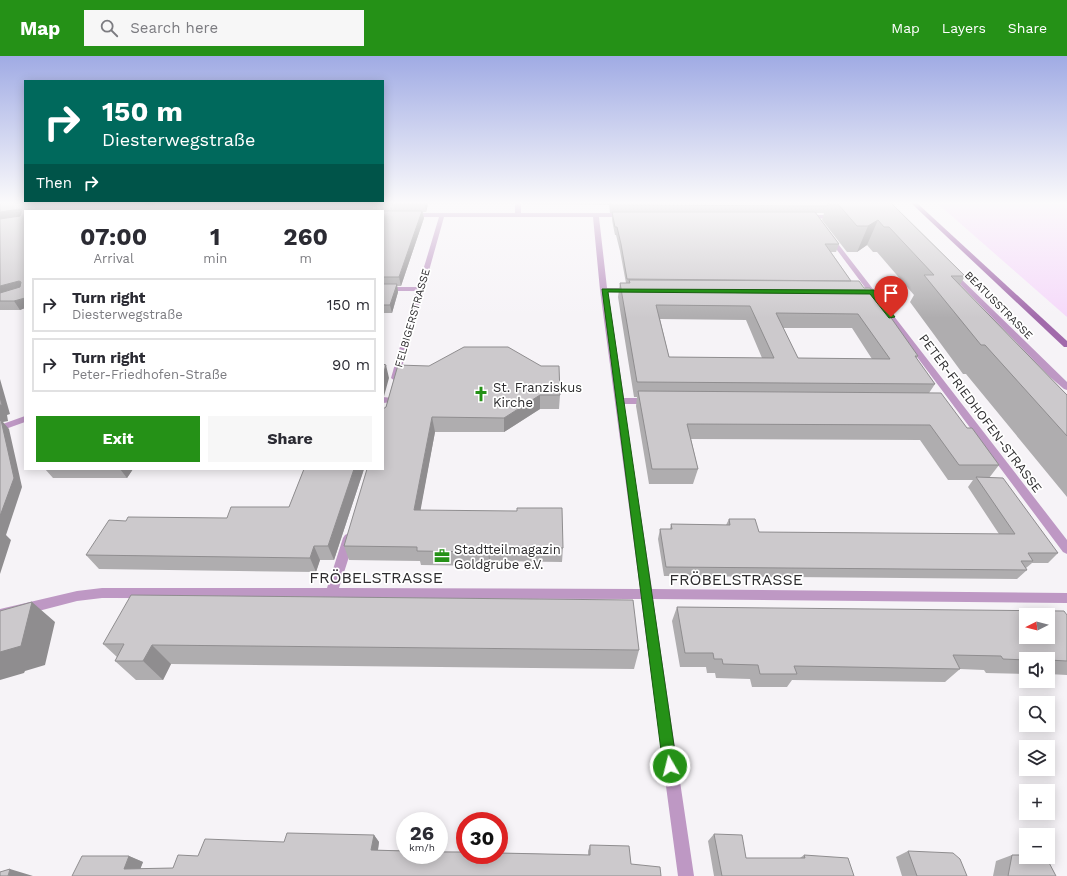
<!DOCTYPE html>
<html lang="en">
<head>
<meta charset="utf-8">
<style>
  body { margin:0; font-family:"Work Sans",sans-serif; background:#f7f7f7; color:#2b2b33; height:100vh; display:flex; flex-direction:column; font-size:15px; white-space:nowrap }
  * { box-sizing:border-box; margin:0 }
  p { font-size:13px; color:#7c7c81 }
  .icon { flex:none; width:22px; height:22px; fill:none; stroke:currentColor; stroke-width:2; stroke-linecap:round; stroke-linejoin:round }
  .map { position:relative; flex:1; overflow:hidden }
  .panel { position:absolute; left:24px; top:154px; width:360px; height:260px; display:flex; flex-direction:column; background:#fff; border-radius:0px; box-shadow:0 2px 10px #0003 }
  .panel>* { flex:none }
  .hud { position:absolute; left:24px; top:24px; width:360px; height:122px; border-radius:0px; box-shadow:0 2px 10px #0003; background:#00695c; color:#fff; overflow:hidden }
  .needle { width:26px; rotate:264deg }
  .fabs { position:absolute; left:1019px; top:552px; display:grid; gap:8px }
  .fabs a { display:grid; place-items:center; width:36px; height:36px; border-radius:0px; background:#fff; box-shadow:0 2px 10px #0003; font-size:20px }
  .speed { position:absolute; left:396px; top:756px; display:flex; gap:8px; font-size:20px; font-weight:700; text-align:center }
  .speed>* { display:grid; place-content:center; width:52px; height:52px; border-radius:50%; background:#fff; box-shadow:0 2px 10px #0003; line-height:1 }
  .speed small { font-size:10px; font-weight:400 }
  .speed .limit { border:6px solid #d22; background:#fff; color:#111 }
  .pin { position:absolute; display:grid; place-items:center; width:34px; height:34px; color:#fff; margin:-41px -17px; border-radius:50% 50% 50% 0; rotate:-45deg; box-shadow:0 0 4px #0007 }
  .pin .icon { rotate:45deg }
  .me { position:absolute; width:44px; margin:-22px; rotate:352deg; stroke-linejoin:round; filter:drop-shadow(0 0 3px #0008) }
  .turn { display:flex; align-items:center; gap:14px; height:84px; padding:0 12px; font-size:18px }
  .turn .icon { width:52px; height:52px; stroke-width:2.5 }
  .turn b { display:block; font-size:28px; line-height:34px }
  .then { display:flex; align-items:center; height:38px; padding:0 12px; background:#0003; gap:8px; font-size:15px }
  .eta { display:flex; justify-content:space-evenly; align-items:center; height:68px; text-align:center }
  .eta b { font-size:24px; font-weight:700; line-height:28px }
  .action { display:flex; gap:8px; margin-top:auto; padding:8px 12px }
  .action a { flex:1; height:46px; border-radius:0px; background:#259117; color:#fff; font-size:16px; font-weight:700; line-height:46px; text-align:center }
  .action a+a { background:#f7f7f7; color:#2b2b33 }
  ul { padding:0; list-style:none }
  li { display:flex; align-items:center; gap:12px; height:54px; margin:0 8px 6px; padding:0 4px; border:2px solid #e1e1e2; border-radius:0px }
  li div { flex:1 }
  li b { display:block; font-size:15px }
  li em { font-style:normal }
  header { display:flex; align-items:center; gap:24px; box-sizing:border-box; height:56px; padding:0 20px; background:#259117; color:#fff }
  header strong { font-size:19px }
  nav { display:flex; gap:22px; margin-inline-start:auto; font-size:14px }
  .search { width:280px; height:36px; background:#f7f7f7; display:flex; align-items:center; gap:10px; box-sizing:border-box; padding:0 14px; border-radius:0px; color:#7c7c81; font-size:15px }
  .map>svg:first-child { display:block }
  .green { fill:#f5d9fa }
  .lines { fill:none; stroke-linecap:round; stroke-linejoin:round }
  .street { fill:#be98c4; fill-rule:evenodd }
  .secondary { fill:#a16aab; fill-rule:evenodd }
  .wall { fill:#afadaf; fill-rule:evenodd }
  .shaded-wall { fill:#8f8d8f }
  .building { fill:#ccc9cc; stroke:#8f8d8f; fill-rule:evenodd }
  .route { fill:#259117; stroke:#185e0f }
  .labels { text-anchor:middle; stroke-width:3.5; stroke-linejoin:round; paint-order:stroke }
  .far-street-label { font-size:11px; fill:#2e2d2f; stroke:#fff }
  .poi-label { font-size:13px; fill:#2e2d2f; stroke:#fff; text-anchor:start }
  .street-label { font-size:13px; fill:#2e2d2f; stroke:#fff }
  .near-street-label { font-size:16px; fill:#2e2d2f; stroke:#fff }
</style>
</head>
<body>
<header>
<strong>Map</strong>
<div class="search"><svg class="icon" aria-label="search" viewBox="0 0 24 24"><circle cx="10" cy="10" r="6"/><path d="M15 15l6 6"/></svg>Search here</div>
<nav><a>Map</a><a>Layers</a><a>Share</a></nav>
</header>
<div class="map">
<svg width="1067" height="820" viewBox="0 0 1067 820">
  <rect width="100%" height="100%" fill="#f6f3f7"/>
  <path class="green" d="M937 147H1067V261Z"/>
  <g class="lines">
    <path class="street" d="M515 147H521V157H625L628 159 625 161H599L607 232H632L636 234 632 236H608L624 342H650L654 345 650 348H624L652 533 1067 537V547L653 543 694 820H678L641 543 102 542 77 545 0 565V553L77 535 102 532H327L343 482 345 479 349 477 353 479 355 482 339 532 640 533 600 234 593 161H444L399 322 395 325 391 322 416 235H383V231H418L439 161H383V157H515Z
      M803 159H837L840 161 837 163 805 162 802 160Z
      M828 180H832L1067 484V498L1063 496 828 182Z
      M950 216H954L1067 326V334L1064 333 1050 321 950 218Z
      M383 341 392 342 393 344 392 346 383 347Z
      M25 360V366L0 375V369Z"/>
    <path class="secondary" d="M911 147H917L1067 285V291H1064Z"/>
  </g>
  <path class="wall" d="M0 147H514V148H428L426 156H423L424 162 401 230H397L398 236 392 257H383V155H25V252L20 254H0Z
    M522 147H891L965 220 960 229 1067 339V441L966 318H963L910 246 914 239 877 196H873L867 189 857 196H847L822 164 824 157H815L839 188 836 196H831L851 225 918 300 916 303 935 328 929 337 967 372 999 409 989 422 1058 497 1048 507H1032L1026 512 1027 514 1017 523 664 520 658 483 660 473H670L671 468 726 469 729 463 759 476 999 478 968 431 973 424H948L920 384 691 383 698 413 693 428H649L636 350 637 341H634L618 241 620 227H626L620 195 616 179H615L612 164V157H610L609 149 522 148ZM660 263 746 264 762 302 669 301ZM783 272H852L872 303 798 302Z
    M398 309 560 339 559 353H540L504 376H435L420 454 563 492 562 506 490 505V510L421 509 420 505 349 504 344 490 386 351Z
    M45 413H133L127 422H53Z
    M304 413H364L334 504H320L316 516 99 513 86 499 126 465 227 462 289 451Z
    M677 551 1067 559V619L1048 618V603H1026V618L986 617 984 614 960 613 945 626 792 624 787 631H752L750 623 716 622 715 617H707L706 611H680L672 565Z
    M103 588 639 594 634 613 171 608 163 624H136L115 605 117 601Z
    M714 778 746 802H800L804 799 854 820H714L708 785Z
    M374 779 379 786 378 794 588 799V795L590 789 631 808 72 820 129 800 143 806 140 813 173 812 198 800 284 786Z
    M908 795 967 820H902L896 801Z
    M1012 799 1056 820H993L996 805Z"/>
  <path class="shaded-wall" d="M145 147H157L149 154 145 148Z
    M425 147H428V148L426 156 425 148Z
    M382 148 383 155H381L380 149Z
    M20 153 25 161 0 165V156Z
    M422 155 424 162 401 230 399 221Z
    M878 164 867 189 857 196 868 170Z
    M19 225 25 234 0 240V230Z
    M397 228 398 236 392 257 390 249Z
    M25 242V252L20 254 14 245Z
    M386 309 389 322 383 344V319Z
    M0 323 10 358 7 359 8 365 3 366 9 373 22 431 6 479 11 484 0 518Z
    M540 339V353L504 376V362Z
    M432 361 435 376 418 468 414 454Z
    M120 413H133L127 422Z
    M354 413H364L334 504 328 490Z
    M314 490 320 504 316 516 310 502Z
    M489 492 490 505V510L488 496Z
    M32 546 55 566 45 609 25 615 24 617 0 624V596Z
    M152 589 171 608 163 624 143 605Z
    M374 779 379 786 377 800 371 794Z
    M129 800 143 806 138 819 124 813Z
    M10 813 33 820H8Z"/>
  <path class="building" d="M0 147H145V148H153L155 147H425V148H382L380 149 382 155H422L399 221H383V155H25V242L14 245H0V237L20 231 21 226 19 225 0 230V163L20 160 22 154 20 153 0 156Z
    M611 147H828L827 150 611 149Z
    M837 147H891L965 220H951L1067 339V380L985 289H981L924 219H934L889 171H884L878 164 868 170H857Z
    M612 156H815L839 188H825L851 225 627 223 621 188 617 171H615Z
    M629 224 859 225 864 232H870L918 300H915L935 328 637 326 620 227H630ZM656 249 750 250 774 302 669 301ZM776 257 858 258 890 303 798 302Z
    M383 228H397L390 249H383Z
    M464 291H508L541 310H559L560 339H540L504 362 432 361 414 454 517 455V452H562L563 492H489L488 496 417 495V491L344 490 367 413H383V353L386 351 398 309 429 310Z
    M383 308 386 309 383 319Z
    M638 335 941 337 967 372H972L999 409H959L930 369 687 368 698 413H652Z
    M0 341 2 349H0Z
    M1 364 14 422 0 460V365Z
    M304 413H354L328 490H314L310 502 86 499 109 464 126 465 128 461 227 462 231 451H289Z
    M976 421 1003 422 1058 497H1028L1033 505H1021L1027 514 666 511 660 473H672L671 468 730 469 729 463H755L759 476 1015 478Z
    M131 539 633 544 639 594 152 589 143 605H115L124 588H103Z
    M32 546 21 590 0 596V555Z
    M677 551 1064 555 1067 559V605L1048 604V603H1026V604L1003 603 1001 600 953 599 960 613 794 610 797 618H760L758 609 723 608 722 603H714L713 597H685ZM1026 559H1048V581H1026Z
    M287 777 374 779 371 794 405 795V799H439V796H465V799H499V797L590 799V789L629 790 631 808 660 811 661 820H72L82 800H129L124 813 173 812 178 799 198 800 205 783 284 786Z
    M714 778 742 779 746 802H805L804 799 848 802 854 820H722Z
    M908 795 953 797 960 803 967 820H917Z
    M1012 799H1026V801H1046L1056 820H1008Z
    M10 813 8 820H0V816Z"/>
  <linearGradient id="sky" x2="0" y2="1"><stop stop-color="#a0abe4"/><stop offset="0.56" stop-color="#fbfafb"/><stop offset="1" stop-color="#fbfafb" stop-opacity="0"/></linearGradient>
  <rect width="1067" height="262" fill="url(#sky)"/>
  <path class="route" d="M602 233 872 234H874L895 261 889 262 870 238 608 236 677 710 675 715 670 717 665 715 663 710Z"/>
  <defs>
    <symbol id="church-bare" viewBox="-9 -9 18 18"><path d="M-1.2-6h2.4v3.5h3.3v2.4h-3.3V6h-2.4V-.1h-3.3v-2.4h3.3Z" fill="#259117" stroke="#fff" stroke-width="2.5" paint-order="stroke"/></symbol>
    <symbol id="office-bare" viewBox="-9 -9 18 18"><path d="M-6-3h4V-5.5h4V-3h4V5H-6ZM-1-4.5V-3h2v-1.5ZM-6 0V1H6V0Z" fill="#259117" stroke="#fff" stroke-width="2.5" paint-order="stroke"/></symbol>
  </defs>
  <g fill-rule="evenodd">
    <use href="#church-bare" x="470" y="327" width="22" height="22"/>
    <use href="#office-bare" x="431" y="489" width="22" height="22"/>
  </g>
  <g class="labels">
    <g class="far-street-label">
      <text transform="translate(999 249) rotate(45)" y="4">BEATUSSTRASSE</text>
      <text transform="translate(412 262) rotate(-74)" y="4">FELBIGERSTRASSE</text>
    </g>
    <g class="poi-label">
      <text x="493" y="336">St. Franziskus<tspan x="493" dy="15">Kirche</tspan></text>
      <text x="454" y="498">Stadtteilmagazin<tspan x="454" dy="15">Goldgrube e.V.</tspan></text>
    </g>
    <g class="street-label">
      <text transform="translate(981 357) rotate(53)" y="5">PETER-FRIEDHOFEN-STRASSE</text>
    </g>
    <g class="near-street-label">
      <text x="376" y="527">FRÖBELSTRASSE</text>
      <text x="736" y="529">FRÖBELSTRASSE</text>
    </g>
  </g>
</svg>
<div class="fabs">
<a><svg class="needle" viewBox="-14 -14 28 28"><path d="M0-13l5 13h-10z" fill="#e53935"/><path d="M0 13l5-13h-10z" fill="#7c7c81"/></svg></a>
<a><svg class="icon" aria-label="sound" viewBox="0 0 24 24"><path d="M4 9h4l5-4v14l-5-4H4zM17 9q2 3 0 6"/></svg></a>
<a><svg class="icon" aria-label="search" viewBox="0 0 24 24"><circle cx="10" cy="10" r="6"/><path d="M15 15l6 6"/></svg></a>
<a><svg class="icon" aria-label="layers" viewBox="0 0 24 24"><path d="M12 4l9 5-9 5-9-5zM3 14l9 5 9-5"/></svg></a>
<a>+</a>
<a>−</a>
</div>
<div class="speed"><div>26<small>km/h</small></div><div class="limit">30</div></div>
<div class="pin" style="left:891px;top:261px;background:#d93025"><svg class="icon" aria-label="arrive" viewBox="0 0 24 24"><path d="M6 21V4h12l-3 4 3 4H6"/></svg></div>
<svg class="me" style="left:670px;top:710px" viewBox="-20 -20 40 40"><circle r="17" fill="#259117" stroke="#fff" stroke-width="3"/><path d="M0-11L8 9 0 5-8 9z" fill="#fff"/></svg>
<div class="hud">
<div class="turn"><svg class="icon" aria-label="right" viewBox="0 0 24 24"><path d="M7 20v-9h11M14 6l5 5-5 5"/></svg><div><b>150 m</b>Diesterwegstraße</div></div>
<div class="then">Then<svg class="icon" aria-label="right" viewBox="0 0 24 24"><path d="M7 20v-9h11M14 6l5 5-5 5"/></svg></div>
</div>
<section class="panel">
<div class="eta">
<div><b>07:00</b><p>Arrival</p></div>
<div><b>1</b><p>min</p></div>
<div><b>260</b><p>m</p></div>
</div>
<ul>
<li><svg class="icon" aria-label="right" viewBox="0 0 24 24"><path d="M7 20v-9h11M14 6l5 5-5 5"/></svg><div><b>Turn right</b><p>Diesterwegstraße</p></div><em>150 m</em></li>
<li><svg class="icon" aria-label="right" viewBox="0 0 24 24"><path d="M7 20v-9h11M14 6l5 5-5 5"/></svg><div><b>Turn right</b><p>Peter-Friedhofen-Straße</p></div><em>90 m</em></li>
</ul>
<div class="action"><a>Exit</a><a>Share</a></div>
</section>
</div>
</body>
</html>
